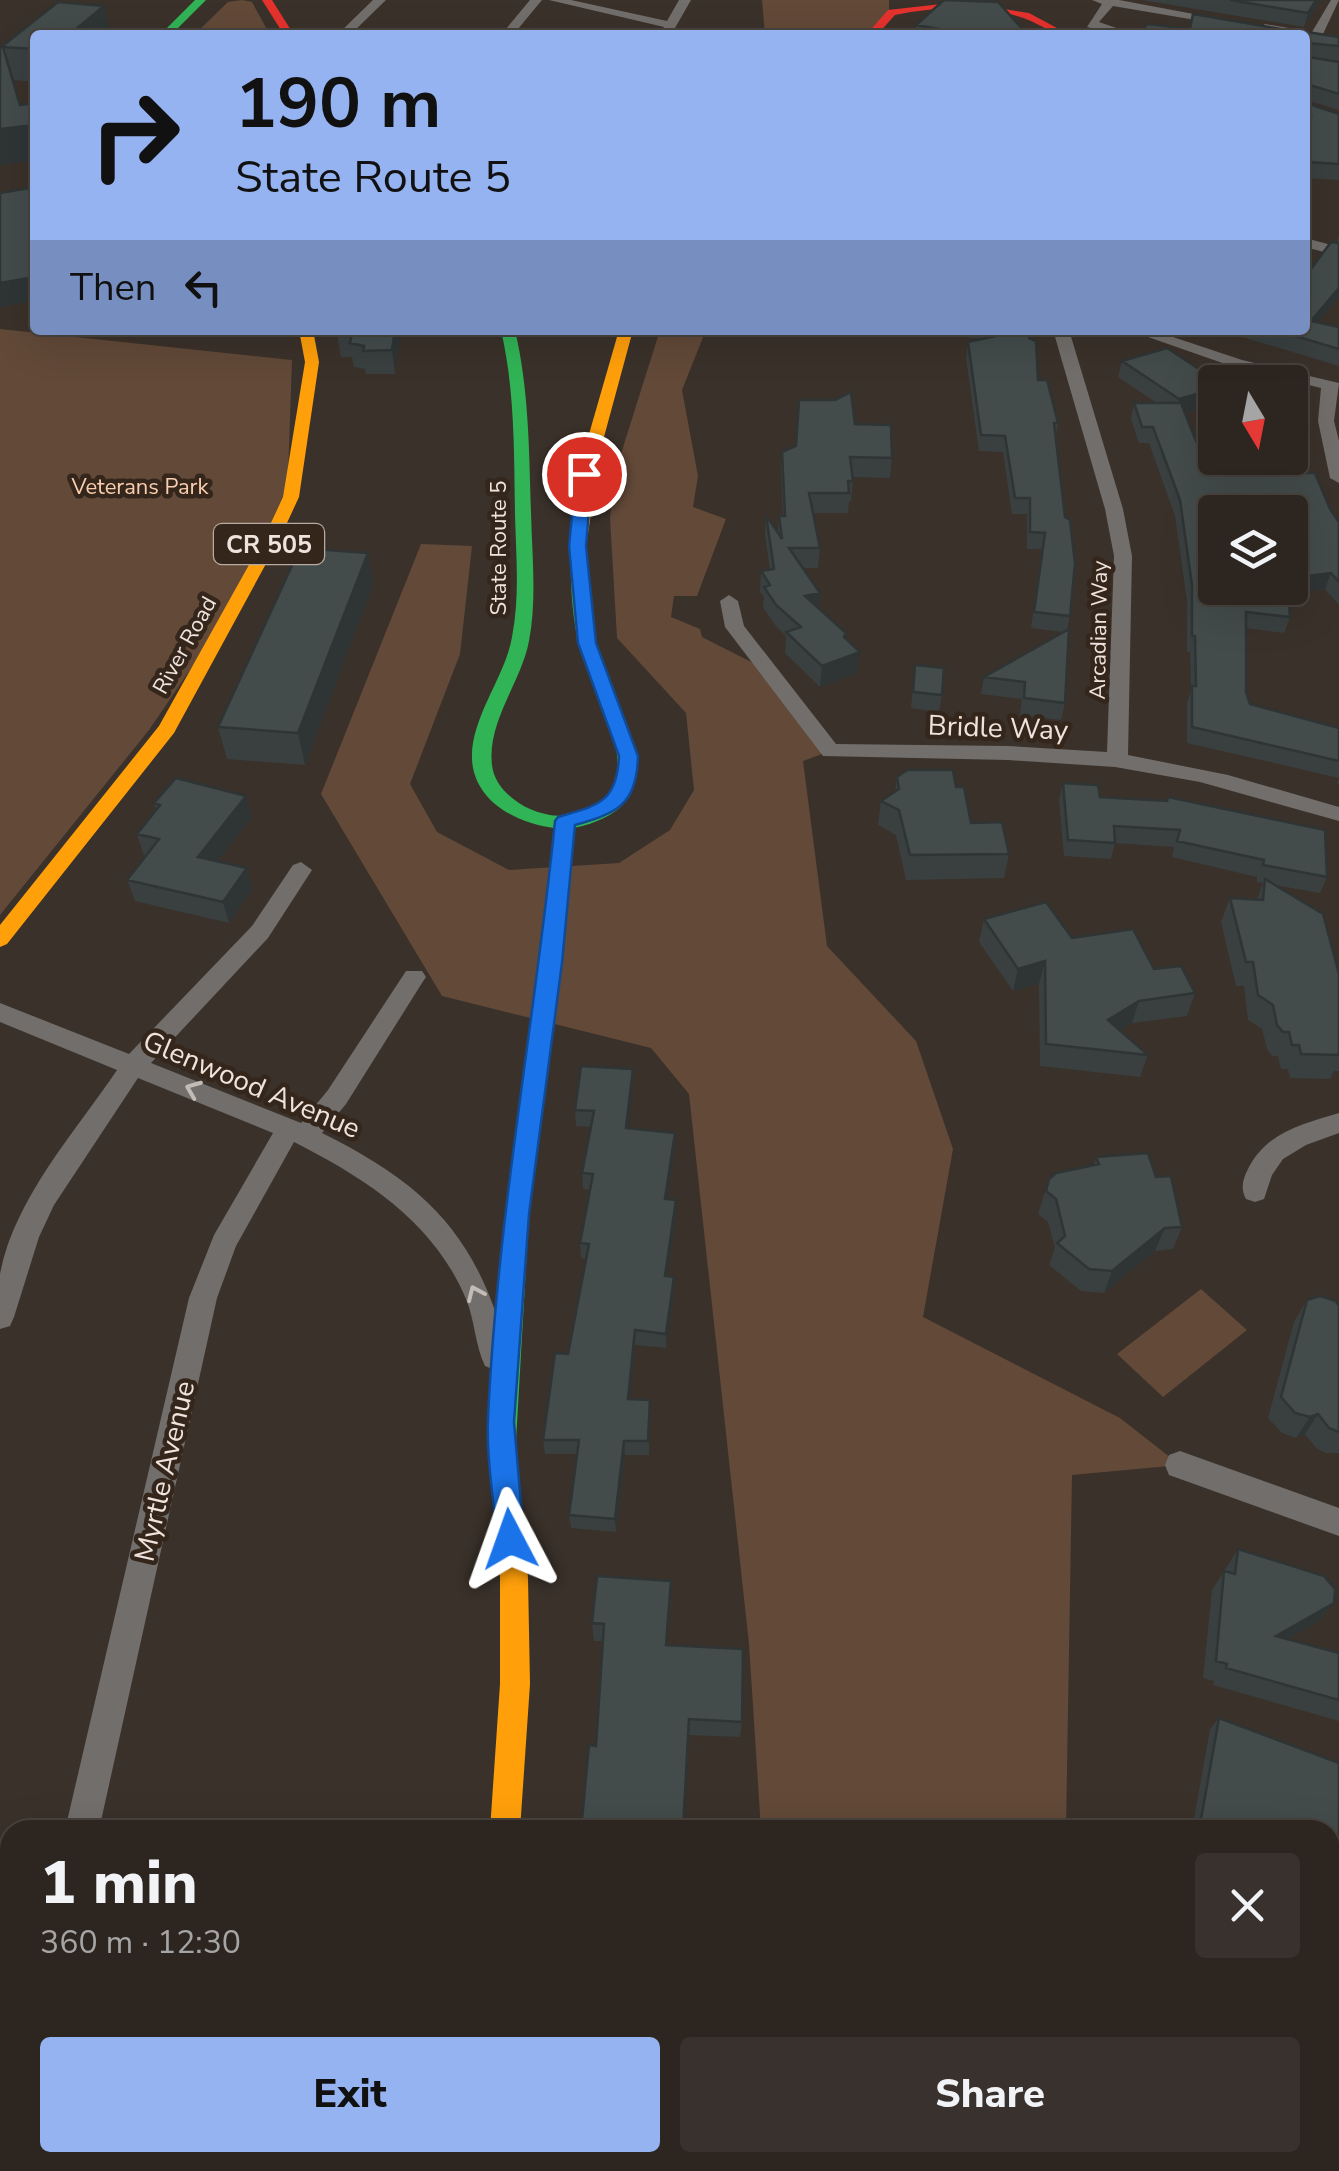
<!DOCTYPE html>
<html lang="en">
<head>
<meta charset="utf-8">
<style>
  body { margin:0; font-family:"Nunito Sans",sans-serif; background:#38312d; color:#f1f3f6; height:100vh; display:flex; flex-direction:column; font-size:38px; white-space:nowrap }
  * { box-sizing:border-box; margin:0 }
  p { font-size:32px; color:#a6a5a5 }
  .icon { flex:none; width:55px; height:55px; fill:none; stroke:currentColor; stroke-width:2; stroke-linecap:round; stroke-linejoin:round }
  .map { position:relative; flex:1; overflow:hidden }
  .sheet { position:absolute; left:0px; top:1820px; width:1340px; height:352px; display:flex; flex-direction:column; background:#2c2520; border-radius:30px 30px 0 0; box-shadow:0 10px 40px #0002,0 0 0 2px #48423e }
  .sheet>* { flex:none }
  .guide { position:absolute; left:30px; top:30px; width:1280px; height:305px; border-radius:10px; box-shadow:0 10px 40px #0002,0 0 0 2px #48423e; background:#95b2f1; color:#111; overflow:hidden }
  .needle { width:65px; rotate:170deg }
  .tools { position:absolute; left:1198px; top:365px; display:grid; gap:20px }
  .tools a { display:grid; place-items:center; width:110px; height:110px; border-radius:10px; background:#2c2520; box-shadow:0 10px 40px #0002,0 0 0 2px #48423e; font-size:50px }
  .pin { position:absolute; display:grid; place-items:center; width:85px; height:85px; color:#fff; margin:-42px; border:5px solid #fff; border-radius:50%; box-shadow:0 2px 10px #0007 }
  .me { position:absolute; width:110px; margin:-55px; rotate:356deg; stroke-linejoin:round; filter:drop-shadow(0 0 8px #0008) }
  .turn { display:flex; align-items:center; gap:35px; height:210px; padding:0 40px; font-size:45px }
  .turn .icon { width:130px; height:130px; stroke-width:2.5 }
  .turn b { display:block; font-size:70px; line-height:85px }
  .then { display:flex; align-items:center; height:95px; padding:0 40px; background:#0003; gap:20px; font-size:38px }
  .round { display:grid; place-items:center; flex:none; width:105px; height:105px; border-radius:10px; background:#38312d }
  .headline { display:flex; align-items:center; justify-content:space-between; height:170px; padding:0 40px }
  h1 { font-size:60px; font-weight:800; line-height:75px }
  .action { display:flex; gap:20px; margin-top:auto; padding:20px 40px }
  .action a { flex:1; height:115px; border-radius:10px; background:#95b2f1; color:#111; font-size:40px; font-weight:800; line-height:115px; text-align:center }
  .action a+a { background:#38312d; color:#f1f3f6 }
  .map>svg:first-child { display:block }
  .green { fill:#624938 }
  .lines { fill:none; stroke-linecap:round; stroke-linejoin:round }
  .street { fill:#716e6b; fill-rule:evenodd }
  .fast { fill:#30b455; fill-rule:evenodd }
  .slow { fill:#ff9f0a; fill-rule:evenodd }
  .jam { fill:#e5322d; fill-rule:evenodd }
  .wall { fill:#3a4040 }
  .shaded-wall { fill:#2f3434 }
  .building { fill:#434b4b; stroke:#2f3434; stroke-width:2.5 }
  .oneway { stroke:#c3bbb5 }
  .route { fill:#1a73e8; stroke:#114b97; stroke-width:2.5 }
  .labels { text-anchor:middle; stroke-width:9; stroke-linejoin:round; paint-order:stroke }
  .far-park-label { font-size:22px; fill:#f9ceb0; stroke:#35261b }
  .far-street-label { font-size:22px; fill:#efe4dd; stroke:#35261b }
  .shield { fill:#35261b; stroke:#b7aba3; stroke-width:2.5 }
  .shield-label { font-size:25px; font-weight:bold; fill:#efe4dd }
  .street-label { font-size:28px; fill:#efe4dd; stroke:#35261b }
</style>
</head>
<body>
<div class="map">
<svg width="1339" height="2171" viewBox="0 0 1339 2171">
  <rect width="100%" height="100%" fill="#3a312a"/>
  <path class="green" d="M242 0 252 2 270 35 196 33 228 2Z
    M762 0H889V13L871 35H765Z
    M0 329 292 360 287 507 239 598 149 730 0 915Z
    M660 330H706L682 390 698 476 693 507 726 519 697 596H674L671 617 700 629 702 637 769 671 830 751 803 761 827 946 916 1041 953 1149 923 1317 1120 1418 1180 1465 1072 1475 1066 1830H761L749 1644 689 1094 651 1048 442 996 321 794 421 544 472 546 460 654 410 784 437 832 509 870 619 863 670 830 694 790 686 713 617 638 610 518 613 479Z
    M1201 1289 1247 1330 1163 1397 1117 1354Z
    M781 2163 1060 2162V2171H782Z"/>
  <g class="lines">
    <path class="street" d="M373 0H386L350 35H337Z
      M530 0H542L513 35H501Z
      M549 0H571L667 21 679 0H691L671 35H659L664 27Z
      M1092 0H1119L1231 21 1225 25 1113 6 1099 22 1137 35H1118L1087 27 1102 4Z
      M1331 0H1339L1323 34 1339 36V44L1259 28 1265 24 1312 32Z
      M1305 238 1339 247V256L1305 247Z
      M1053 330H1069L1123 509 1132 556 1128 755 1228 775 1339 807V821L1200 782 1115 767 1008 760 823 756 725 627 720 601 729 595 738 601 744 626 836 744 1008 746 1107 752 1114 556 1105 509Z
      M1128 330H1152L1242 360 1339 383 1334 421 1339 441V483L1330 478 1318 421 1321 388 1231 366Z
      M301 862 312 870 268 938 151 1063 301 1123 328 1090 406 971H422L426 977 422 983 346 1104 322 1133C431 1187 479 1239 509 1357L505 1366 495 1370 485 1366C475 1345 475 1321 466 1299 434 1222 365 1178 294 1142L236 1246 217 1298 99 1830H65L189 1298 214 1235 273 1133 138 1078 54 1205 39 1237 14 1317 10 1326 0 1329C0 1312 0 1291 0 1274 14 1199 76 1131 117 1070L0 1022V1003L129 1054 252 926 293 865Z
      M1339 1113V1133L1306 1145 1283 1159 1272 1175 1264 1199 1255 1202 1246 1199C1240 1188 1243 1179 1248 1169 1266 1132 1303 1124 1339 1113Z
      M1180 1451 1339 1508V1536L1169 1475 1165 1465 1169 1455Z
      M10 2125V2162H25L23 2171H0V2129Z
      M459 2162H497L496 2171H458Z"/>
    <path class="fast" d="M195 0H206L171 35H160Z
      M501 330H515C529 390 529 450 531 512 532 555 537 599 529 641 521 683 487 721 492 765 494 785 512 801 530 809 548 817 571 819 589 810 654 778 590 693 579 646 571 611 570 576 571 540L579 535 587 540C586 579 589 617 599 655 616 720 685 803 574 828L562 963 529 1214 516 1441 512 1450 503 1453 494 1450 490 1441 505 1214 540 963 554 828C520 823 481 806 473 768 465 724 505 679 512 637 520 596 516 555 515 514 514 452 515 391 501 330Z"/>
    <path class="slow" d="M299 330H313L319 362 299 497 280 538 174 733 7 944 0 947V925L159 726 264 538 283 497 305 362Z
      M619 330H633L601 448 587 540 579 545 571 540 585 448Z
      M503 1429 512 1432 516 1441 528 1578 530 1684 520 1830H490L500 1684V1578L490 1441 494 1432Z"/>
    <path class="jam" d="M262 0H272L294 35H284Z
      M959 2 1029 13 1070 35C1052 35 1038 22 1020 17 980 4 936 7 895 15L877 35H866L888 10Z"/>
  </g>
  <path class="wall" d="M1142 0H1321L1304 27Z
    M916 25 1027 35H914Z
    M35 35V82L13 80 0 48Z
    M1305 35 1339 37V110L1306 100V103L1339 114V180L1305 178 1307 130H1305Z
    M1339 235V297L1318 322 1339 327V366L1219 330H1305L1311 269 1337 242Z
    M401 330 395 374H366L365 369 354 367 352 357H341L337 334Z
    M963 330H1017L1038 380 1058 423 1056 435 1070 616 1067 630 1065 703 1061 720 1020 715 1022 699 981 694 984 677 1063 632 1031 628 1042 549H1027V514H1012L1003 452 979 451 966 358 968 342 985 339 963 337Z
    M1122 361 1215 382V404L1185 413 1200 451 1290 458V423L1295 443 1306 473 1339 522V605L1325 589 1288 594 1290 617 1284 633 1246 628V692L1250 704 1339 728V785L1337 784 1339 778 1187 743V702L1191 691 1190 652H1187V601L1175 516 1149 443H1139L1131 419 1134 403H1157L1118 377Z
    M855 424 892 458 890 478 853 477 851 501H849L848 513H813L820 548 818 568H803L820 593 819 609 846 633 845 639 857 673 820 687 785 653 786 636 775 625 763 607 764 597 760 592 761 571 770 569 765 535 766 515 778 532 779 516H783L781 472 782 452Z
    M368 553 373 585 305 765 227 759 218 727Z
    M915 665 942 695 939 712 911 708Z
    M897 777 956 787 971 823 1009 854 1004 878 906 880 896 835 878 825 881 801 895 792Z
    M1063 783 1327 877 1320 893 1274 885 1339 974V1071H1334L1330 1079 1290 1078 1288 1069H1281L1278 1056H1272L1267 1049 1262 1029 1248 1020 1244 986H1236L1221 922 1230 898 1257 899 1263 883 1257 882V877L1172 857 1174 847 1115 843 1111 859 1064 856 1059 800Z
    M154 803 252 817 217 862 247 868 252 889 229 923 135 901 127 880 146 855H144L137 834 156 810Z
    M984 919 1072 938 1154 969 1195 993 1187 1016 1132 1023 1120 1031 1148 1055 1140 1077 1040 1066 1039 984 1013 991 979 942Z
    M633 1069V1085L628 1128 675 1149 667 1199 676 1216 667 1276 674 1277V1292L666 1348 635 1345 630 1399 650 1400 649 1455H625L616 1532 571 1528 569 1515 577 1454H545L543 1440 568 1354 586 1259 581 1258 580 1243 590 1190 583 1189 582 1173 591 1127 576 1126 575 1110Z
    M1096 1157 1156 1177 1182 1227 1173 1249 1155 1251 1104 1293 1081 1291 1049 1265 1055 1248 1048 1222 1038 1214 1049 1179 1094 1165Z
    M1307 1300 1339 1306V1453H1326L1316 1448 1305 1434 1296 1438 1282 1433 1268 1418 1294 1322Z
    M1238 1549 1334 1603 1319 1621 1288 1639 1339 1653V1721L1213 1685 1214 1681 1203 1678 1212 1590Z
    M671 1599 667 1645 742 1722 740 1737 689 1735 596 1746 603 1641H594L592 1623Z
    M1219 1718 1339 1763V1852L1330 1848V1830H1192L1210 1729Z
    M1159 2162H1193L1217 2171H1158Z"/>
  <path class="shaded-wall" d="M1316 0H1321L1304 27 1308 13Z
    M104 6 111 35H69Z
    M35 125V161L0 165V129Z
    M35 277V301L0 307V283Z
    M1339 288V297L1307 336 1311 321Z
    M395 330H401L395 374 392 350Z
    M1215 389V404L1175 416 1179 399Z
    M368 553 373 585 305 765 298 733Z
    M1331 573 1325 589 1282 594 1284 588H1290V578Z
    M820 593 819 613 805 596Z
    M860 652 857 673 820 687 822 666Z
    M246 796 252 817 204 878 198 857Z
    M247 868 252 889 229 923 223 902Z
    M1045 961 1039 984 1013 991 1018 969Z
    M1139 1001 1132 1023 1101 1042 1108 1020Z
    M633 1069V1085L627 1144 626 1128Z
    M675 1133V1149L665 1214V1199Z
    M676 1200V1216L665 1291V1276Z
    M1165 1228 1155 1251 1104 1293 1112 1271Z
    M674 1277V1292L666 1348V1334Z
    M635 1330V1345L629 1413 628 1399Z
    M1318 1414 1305 1434 1296 1438 1310 1417Z
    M624 1441 625 1455 616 1532 615 1519Z
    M1334 1603 1319 1621 1262 1653 1276 1636Z"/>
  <path class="building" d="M944 0 998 2 1027 34 947 35 951 31 916 25Z
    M1230 0H1316L1308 13Z
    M58 2 104 6 69 35H35V49L3 47 20 105 35 103V125L0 129V48Z
    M1193 14 1298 32 1296 35H1139L1147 24 1190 29Z
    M1307 32 1339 37V46L1306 43 1308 57 1339 62V94L1310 85 1305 88 1306 103 1339 114V164L1308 162 1311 115H1305V35Z
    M35 187V277L0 283V193Z
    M1331 242 1339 243V288L1311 321 1339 327V349L1275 330H1305V262L1311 269Z
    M338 330H395L392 350 363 351 364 346 350 343 352 333 337 334Z
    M1024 330H1027L1029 338 1036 341 1038 380H1047L1058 423H1054L1065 517 1070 520 1075 563 1070 616 1034 612 1045 533 1030 532V498H1015L1005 436 981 435 968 342Z
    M1167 348 1219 382H1215V389L1179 399 1122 361Z
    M851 392 855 424 891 425 892 458 850 457 853 481H848L849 493H809L820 548H789L820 593 805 596 846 633 844 637 860 652 822 666 786 632 801 627 776 605 764 587 770 585 761 571 774 569 766 515 782 539 779 516H785L782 452 796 446 799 400H835Z
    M1290 392V423L1295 443H1299L1306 473H1315L1330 509 1339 522V582L1331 573 1290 578V512H1215V588H1288L1290 617 1246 612V692L1250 704 1339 728V761L1192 727V686H1196L1195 636 1192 635V585L1180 500 1153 427H1142L1134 403H1181L1200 451 1215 452V458H1290Z
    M300 548 368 553 298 733 218 727Z
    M1069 629 1065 703 1024 698 1025 682 984 677Z
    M915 665 944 668 942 695 913 692Z
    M907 770H953L956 787H964L971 823 1002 822 1009 854 910 855 899 810 881 801 899 789 897 777Z
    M176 778 246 796 198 857 247 868 223 902 127 880 159 839 137 834 160 805 154 803Z
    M1063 783 1098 785 1100 797 1167 801 1168 797 1325 830 1327 877 1263 865 1264 860 1177 841 1180 830 1114 826 1115 843 1068 840Z
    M1265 879 1323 914 1339 974V1055L1301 1054 1299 1045H1292L1289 1032H1283L1277 1025 1273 1005 1258 995 1253 962H1246L1230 898 1263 900Z
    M1046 902 1072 938 1133 929 1154 969 1181 966 1195 993 1139 1001 1108 1020 1148 1055 1046 1044 1045 961 1018 969 984 919Z
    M581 1066 633 1069 626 1128 675 1133 665 1199 676 1200 665 1276 674 1277 666 1334 635 1330 628 1399 650 1400 648 1441H624L615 1519 569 1515 579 1440H543L555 1353 568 1354 589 1244 580 1243 593 1174 582 1173 594 1111 575 1110Z
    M1148 1153 1156 1177 1171 1176 1182 1227 1165 1228 1112 1271 1089 1269 1057 1243 1065 1236 1056 1199 1046 1191 1049 1179 1056 1173 1099 1164 1096 1157Z
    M1320 1296 1336 1301 1339 1306V1432L1329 1428 1318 1414 1310 1417 1295 1413 1281 1397 1307 1300Z
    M1238 1549 1324 1576 1335 1589 1334 1603 1276 1636 1339 1653V1700L1226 1668 1227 1664 1216 1661 1224 1571 1235 1574Z
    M597 1576 671 1581 666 1645 743 1649 742 1722 689 1719 683 1830H581L589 1745 596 1746 604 1624 592 1623Z
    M1219 1718 1339 1763V1838L1330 1835V1830H1199Z
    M569 2162H709V2171H569Z
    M1172 2162H1193L1217 2171H1171Z"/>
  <defs><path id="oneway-chevron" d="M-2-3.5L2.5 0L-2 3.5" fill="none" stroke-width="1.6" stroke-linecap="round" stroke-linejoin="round" transform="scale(2.5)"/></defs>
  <g class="oneway">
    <use href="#oneway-chevron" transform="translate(193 1089) rotate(-158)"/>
    <use href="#oneway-chevron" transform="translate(475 1293) rotate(-114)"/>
  </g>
  <path class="route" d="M584 469 592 474 586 546 596 643 638 756C637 805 617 813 575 825L562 963 529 1214 514 1422 524 1539 520 1549 510 1553 501 1549 497 1539C494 1500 486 1458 488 1418 497 1218 535 1020 555 821L558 817C598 805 617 803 619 756L578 643 569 546 576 474Z"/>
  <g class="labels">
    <g class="far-park-label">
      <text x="140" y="494">Veterans Park</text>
    </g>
    <g class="far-street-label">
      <text transform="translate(498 548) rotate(-90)" y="8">State Route 5</text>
      <text transform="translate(1098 630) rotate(-89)" y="8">Arcadian Way</text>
      <text transform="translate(184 645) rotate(-61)" y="8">River Road</text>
    </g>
    <rect class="shield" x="214" y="524" width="110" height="40" rx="8"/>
    <g class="shield-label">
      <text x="269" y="553">CR 505</text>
    </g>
    <g class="street-label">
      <text transform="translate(998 727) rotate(2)" y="10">Bridle Way</text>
      <text transform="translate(252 1084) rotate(23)" y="10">Glenwood Avenue</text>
      <text transform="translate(164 1471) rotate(-77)" y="10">Myrtle Avenue</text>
    </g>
  </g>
</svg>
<div class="tools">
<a><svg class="needle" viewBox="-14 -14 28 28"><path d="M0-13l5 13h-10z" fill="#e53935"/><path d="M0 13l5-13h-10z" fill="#a6a5a5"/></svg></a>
<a><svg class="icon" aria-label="layers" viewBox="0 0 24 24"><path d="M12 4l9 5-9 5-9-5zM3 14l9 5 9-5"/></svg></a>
</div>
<div class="pin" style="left:584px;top:474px;background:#d93025"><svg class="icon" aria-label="arrive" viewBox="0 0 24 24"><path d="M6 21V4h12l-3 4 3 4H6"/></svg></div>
<svg class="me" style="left:510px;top:1539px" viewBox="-20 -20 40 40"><path d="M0-17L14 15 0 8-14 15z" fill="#1a73e8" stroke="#fff" stroke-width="4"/></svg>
<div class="guide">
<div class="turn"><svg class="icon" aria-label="right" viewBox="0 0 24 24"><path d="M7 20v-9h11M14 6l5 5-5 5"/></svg><div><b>190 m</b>State Route 5</div></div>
<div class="then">Then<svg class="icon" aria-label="left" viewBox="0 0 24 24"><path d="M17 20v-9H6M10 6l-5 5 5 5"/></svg></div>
</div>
<section class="sheet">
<div class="headline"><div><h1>1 min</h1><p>360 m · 12:30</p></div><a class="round"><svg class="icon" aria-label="close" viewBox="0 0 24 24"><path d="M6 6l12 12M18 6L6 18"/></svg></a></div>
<div class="action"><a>Exit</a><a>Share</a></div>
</section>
</div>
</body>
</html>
